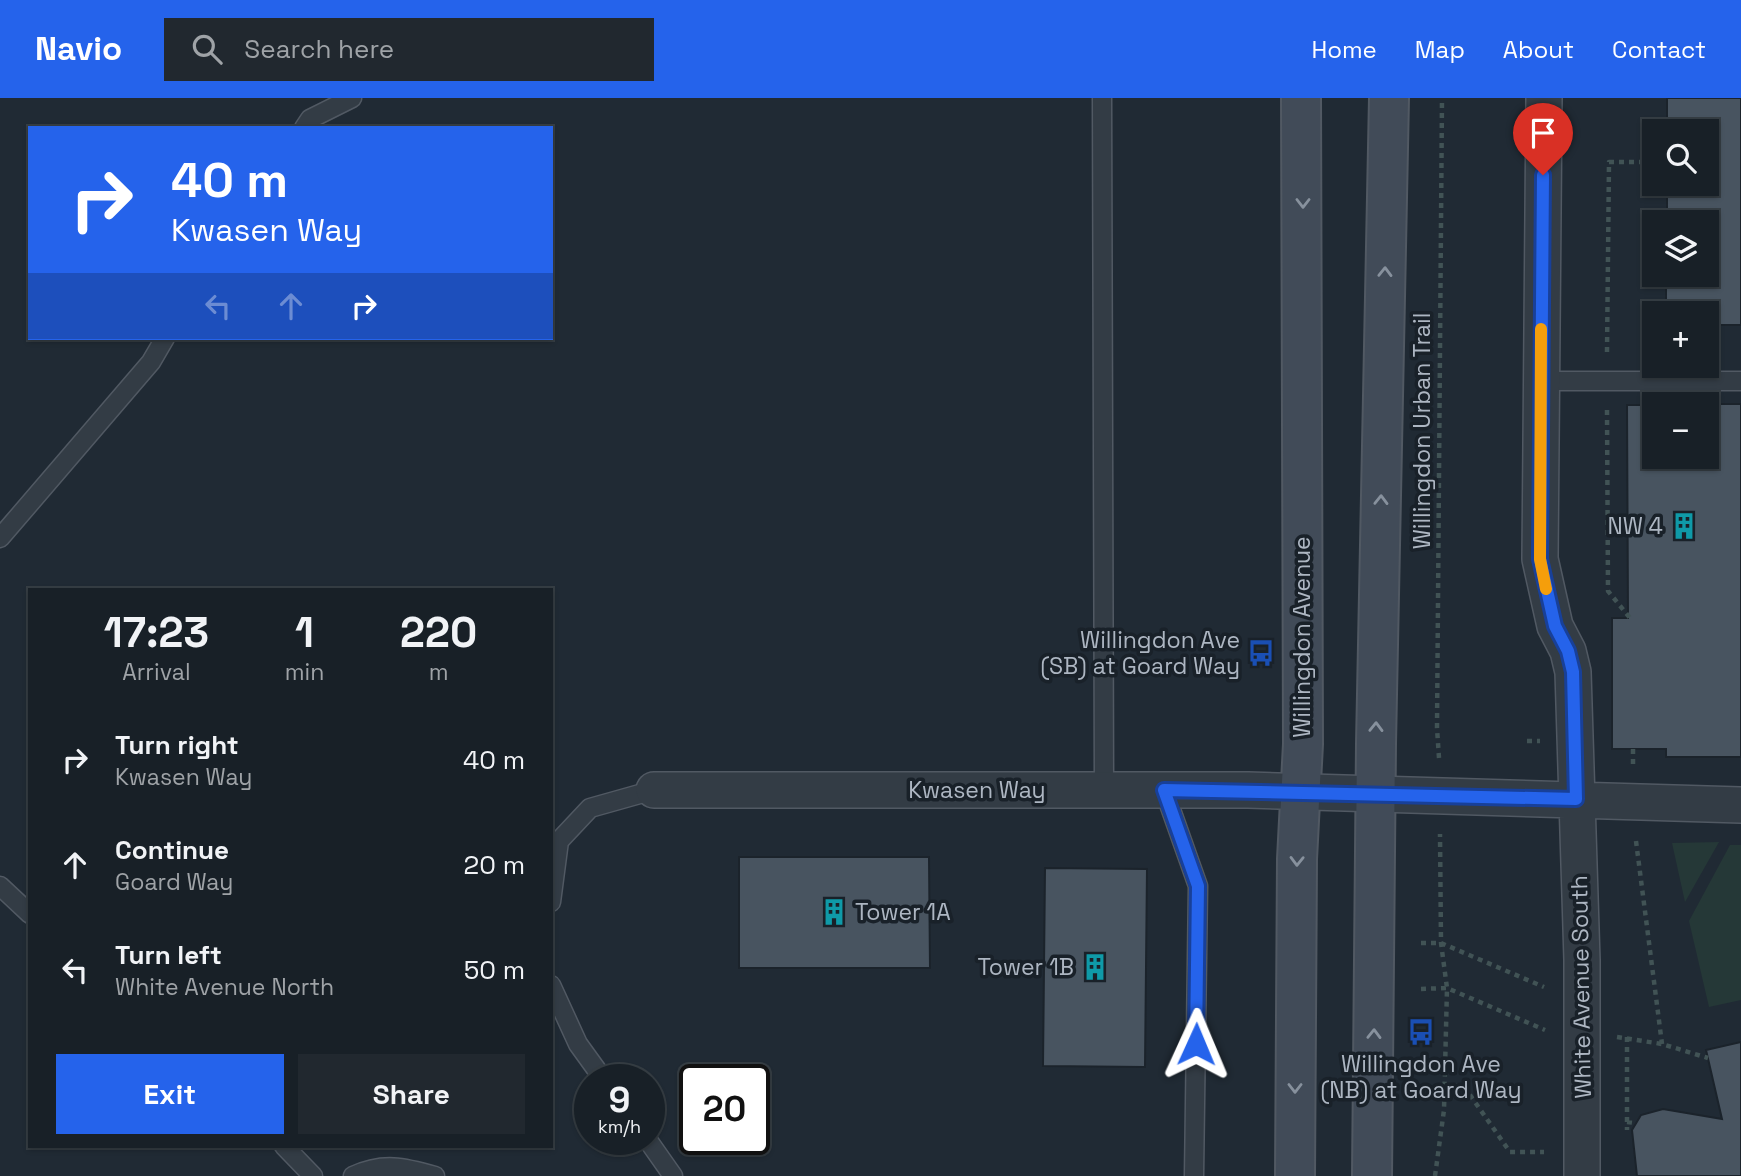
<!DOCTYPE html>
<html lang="en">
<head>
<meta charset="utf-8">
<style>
  body { margin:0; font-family:"Space Grotesk",sans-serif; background:#21282f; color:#f1f3f6; height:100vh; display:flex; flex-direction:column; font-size:26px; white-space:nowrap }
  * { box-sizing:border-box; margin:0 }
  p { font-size:23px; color:#9fa3a7 }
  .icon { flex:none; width:38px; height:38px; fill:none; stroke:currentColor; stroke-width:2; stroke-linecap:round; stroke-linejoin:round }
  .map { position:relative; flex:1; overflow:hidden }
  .drawer { position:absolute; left:28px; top:490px; width:525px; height:560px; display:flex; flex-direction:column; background:#182027; border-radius:0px; box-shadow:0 2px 5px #0004,0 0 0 2px #363e44 }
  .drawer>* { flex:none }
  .guide { position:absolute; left:28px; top:28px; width:525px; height:214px; border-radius:0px; box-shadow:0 2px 5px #0004,0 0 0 2px #363e44; background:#2563eb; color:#fff; overflow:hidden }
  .buttons { position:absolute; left:1642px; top:21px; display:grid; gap:14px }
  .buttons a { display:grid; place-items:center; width:77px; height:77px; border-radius:0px; background:#182027; box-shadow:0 2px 5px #0004,0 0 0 2px #363e44; font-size:35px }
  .speed { position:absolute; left:574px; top:966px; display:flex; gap:14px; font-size:35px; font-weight:700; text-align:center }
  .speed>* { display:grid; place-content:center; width:91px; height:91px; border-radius:50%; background:#182027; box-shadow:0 2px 5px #0004,0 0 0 2px #363e44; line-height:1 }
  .speed small { font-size:18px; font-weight:400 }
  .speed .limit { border:4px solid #111; border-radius:10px; background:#fff; color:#111 }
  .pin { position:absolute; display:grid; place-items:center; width:60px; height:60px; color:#fff; margin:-72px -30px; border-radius:50% 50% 50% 0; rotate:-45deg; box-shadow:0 0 7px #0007 }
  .pin .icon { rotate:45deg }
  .me { position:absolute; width:77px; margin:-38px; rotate:1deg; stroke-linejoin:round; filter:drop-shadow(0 0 5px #0008) }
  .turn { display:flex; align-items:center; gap:24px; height:147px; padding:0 28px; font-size:32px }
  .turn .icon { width:91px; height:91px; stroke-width:2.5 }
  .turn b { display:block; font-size:49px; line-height:60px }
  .lanes { display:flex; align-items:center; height:66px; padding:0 28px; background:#0003; justify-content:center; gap:35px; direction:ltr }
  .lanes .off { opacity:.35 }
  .eta { display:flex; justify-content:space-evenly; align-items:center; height:119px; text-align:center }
  .eta b { font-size:42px; font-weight:600; line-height:49px }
  .primary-button { display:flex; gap:14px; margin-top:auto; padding:14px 28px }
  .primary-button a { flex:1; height:80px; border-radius:0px; background:#2563eb; color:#fff; font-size:28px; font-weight:600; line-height:80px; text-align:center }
  .primary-button a+a { background:#21282f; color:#f1f3f6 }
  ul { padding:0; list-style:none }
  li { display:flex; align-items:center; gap:21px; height:105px; padding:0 28px }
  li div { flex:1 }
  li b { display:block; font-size:26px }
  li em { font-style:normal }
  header { display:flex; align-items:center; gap:42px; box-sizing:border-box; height:98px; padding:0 35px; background:#2563eb; color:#fff }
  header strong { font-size:33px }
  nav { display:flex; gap:38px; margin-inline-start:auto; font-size:24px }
  .search { width:490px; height:63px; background:#21282f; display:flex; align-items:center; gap:18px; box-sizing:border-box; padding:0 24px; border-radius:0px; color:#9fa3a7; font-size:26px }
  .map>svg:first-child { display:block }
  .green { fill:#253837 }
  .building { fill:#485460; stroke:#1b232b; stroke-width:2 }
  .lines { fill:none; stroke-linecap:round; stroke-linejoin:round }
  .lane-casing { stroke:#515963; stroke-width:21 }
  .street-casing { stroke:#515963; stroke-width:38 }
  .secondary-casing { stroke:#515963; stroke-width:42 }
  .path { stroke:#415355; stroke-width:4.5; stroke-dasharray:5 5; stroke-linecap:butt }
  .lane { stroke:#333c45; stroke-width:18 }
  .street { stroke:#333c45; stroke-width:35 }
  .secondary { stroke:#414b58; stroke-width:38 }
  .oneway { stroke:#87919d }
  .route-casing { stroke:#184099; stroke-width:18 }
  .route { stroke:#2563eb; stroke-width:12 }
  .slow { stroke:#f59e0b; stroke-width:12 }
  .labels { text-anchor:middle; stroke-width:7; stroke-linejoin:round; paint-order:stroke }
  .street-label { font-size:23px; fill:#adb6c2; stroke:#192129 }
  .poi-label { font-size:23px; fill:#adb6c2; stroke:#192129; text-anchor:end }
</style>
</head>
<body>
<header>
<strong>Navio</strong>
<div class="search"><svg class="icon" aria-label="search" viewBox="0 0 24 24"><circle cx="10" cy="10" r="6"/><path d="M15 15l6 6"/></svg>Search here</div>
<nav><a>Home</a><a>Map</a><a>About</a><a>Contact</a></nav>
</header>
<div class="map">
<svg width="1741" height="1078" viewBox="0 0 1741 1078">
  <rect width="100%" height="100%" fill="#202a34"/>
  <path class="green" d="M1719 744 1685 804 1672 745Z
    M1730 747H1741V902L1709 909 1689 823Z"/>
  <path class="building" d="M1667 0H1741V227H1706V215H1666V177H1706V124H1667V86H1706V33H1667Z
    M1704 306H1741V659H1666V651H1612V520H1628L1627 307H1654V359H1706V306Z
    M739 759H929L930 870H739Z
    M1045 770 1147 771 1145 969 1043 968Z
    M1741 944V1078H1637L1632 1032 1641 1017 1663 1011 1722 1021 1706 952Z"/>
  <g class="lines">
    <defs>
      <path id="lane" d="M1102 0 1104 692
        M304 30 310 21 352 0
        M1540 283H1741
        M0 440 151 264 165 240
        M1164 692 1198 788 1194 1078
        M0 788 30 816
        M551 804 559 743 590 710 654 692
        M551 887 578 946 604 982
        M647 1041 673 1078
        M284 1048 313 1078
        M353 1078C383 1064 404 1069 435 1078"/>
      <path id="street" d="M1544 0 1540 461 1555 528 1568 553 1573 574 1582 862V1078
        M654 692H1248L1741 707"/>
      <path id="secondary" d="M1295 1078 1297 761 1303 646 1301 0
        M1372 1078 1376 646 1389 0"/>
    </defs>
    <use href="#lane" class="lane-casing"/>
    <use href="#street" class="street-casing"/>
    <use href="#secondary" class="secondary-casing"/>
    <path class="path" d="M1607 254 1609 64H1653
      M1607 312 1608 493 1630 520
      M1527 643H1540
      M1633 651V667
      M1439 660 1437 630 1442 0
      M1636 743 1662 946
      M1421 845H1441L1544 889
      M1421 891 1447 890 1545 932
      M1617 939 1662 946 1708 960
      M1627 939V1032
      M1445 989 1463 987 1510 1054H1544
      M1627 1024 1635 1025
      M1435 1078 1444 1012 1447 890 1441 845 1440 736"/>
    <use href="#lane" class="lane"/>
    <use href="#street" class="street"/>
    <use href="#secondary" class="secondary"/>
  </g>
  <defs><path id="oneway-chevron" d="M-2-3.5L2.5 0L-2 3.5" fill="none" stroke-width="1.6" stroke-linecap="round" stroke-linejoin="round" transform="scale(1.75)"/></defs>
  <g class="oneway">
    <use href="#oneway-chevron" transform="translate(1303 105) rotate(90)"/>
    <use href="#oneway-chevron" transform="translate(1385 174) rotate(-89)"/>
    <use href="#oneway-chevron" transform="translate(1381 402) rotate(-89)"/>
    <use href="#oneway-chevron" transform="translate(1376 629) rotate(-89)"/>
    <use href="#oneway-chevron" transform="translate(1297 763) rotate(91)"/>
    <use href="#oneway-chevron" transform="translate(1374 936) rotate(-89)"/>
    <use href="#oneway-chevron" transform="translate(1295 990) rotate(90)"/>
  </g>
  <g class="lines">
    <defs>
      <path id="route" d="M1196 946 1198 788 1164 692 1576 701 1573 574 1568 553 1555 528 1540 461 1543 77"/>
    </defs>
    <use href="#route" class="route-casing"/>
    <use href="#route" class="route"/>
    <path class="slow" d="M1541 231 1540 461 1546 491"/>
  </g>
  <defs>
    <symbol id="building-bare" viewBox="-9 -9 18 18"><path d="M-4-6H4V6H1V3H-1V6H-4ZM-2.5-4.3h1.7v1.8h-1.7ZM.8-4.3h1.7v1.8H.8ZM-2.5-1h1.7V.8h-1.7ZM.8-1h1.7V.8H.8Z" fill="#0f9aa8" stroke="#192129" stroke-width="2.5" paint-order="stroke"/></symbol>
    <symbol id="bus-bare" viewBox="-9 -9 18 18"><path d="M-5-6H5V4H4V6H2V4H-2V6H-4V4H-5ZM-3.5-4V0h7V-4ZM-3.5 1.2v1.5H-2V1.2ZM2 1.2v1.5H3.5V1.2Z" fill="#1a4fb4" stroke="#192129" stroke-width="2.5" paint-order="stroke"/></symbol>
  </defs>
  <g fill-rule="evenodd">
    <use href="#building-bare" x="1665" y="409" width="38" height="38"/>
    <use href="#bus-bare" x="1242" y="536" width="38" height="38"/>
    <use href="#building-bare" x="815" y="795" width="38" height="38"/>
    <use href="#building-bare" x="1076" y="850" width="38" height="38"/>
    <use href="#bus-bare" x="1402" y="915" width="38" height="38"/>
  </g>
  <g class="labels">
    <g class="street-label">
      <text transform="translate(1422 333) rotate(-90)" y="8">Willingdon Urban Trail</text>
      <text transform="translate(1302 539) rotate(-90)" y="8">Willingdon Avenue</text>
      <text x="977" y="700">Kwasen Way</text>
      <text transform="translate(1581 889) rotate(-91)" y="8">White Avenue South</text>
    </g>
    <g class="poi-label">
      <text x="1663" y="436">NW 4</text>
      <text x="1240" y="550">Willingdon Ave<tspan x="1240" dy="26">(SB) at Goard Way</tspan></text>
      <text x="855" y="822" text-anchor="start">Tower 1A</text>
      <text x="1074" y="877">Tower 1B</text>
      <text x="1421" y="974" text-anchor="middle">Willingdon Ave<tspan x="1421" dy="26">(NB) at Goard Way</tspan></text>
    </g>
  </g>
</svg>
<div class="buttons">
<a><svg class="icon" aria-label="search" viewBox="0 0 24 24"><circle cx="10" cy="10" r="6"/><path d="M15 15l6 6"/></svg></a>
<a><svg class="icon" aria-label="layers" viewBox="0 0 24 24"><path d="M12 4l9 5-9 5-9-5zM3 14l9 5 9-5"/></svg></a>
<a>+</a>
<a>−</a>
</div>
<div class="speed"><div>9<small>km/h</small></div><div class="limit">20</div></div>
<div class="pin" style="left:1543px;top:77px;background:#d93025"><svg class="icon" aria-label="arrive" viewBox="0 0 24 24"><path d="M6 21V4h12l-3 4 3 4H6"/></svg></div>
<svg class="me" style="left:1196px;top:946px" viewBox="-20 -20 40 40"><path d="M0-17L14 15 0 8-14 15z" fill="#2563eb" stroke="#fff" stroke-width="4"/></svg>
<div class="guide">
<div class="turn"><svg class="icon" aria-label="right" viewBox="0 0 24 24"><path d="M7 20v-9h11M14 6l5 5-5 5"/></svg><div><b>40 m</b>Kwasen Way</div></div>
<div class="lanes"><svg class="icon off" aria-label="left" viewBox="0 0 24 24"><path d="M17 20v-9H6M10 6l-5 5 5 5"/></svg><svg class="icon off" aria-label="ahead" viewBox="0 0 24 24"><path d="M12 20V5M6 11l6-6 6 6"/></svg><svg class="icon" aria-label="right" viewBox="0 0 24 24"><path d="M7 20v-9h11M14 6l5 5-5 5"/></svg></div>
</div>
<section class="drawer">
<div class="eta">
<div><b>17:23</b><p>Arrival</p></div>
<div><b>1</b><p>min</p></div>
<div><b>220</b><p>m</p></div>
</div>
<ul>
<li><svg class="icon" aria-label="right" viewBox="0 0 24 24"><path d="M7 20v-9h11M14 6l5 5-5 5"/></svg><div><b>Turn right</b><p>Kwasen Way</p></div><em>40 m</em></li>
<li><svg class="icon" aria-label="ahead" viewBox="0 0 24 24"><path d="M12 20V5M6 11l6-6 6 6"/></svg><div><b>Continue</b><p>Goard Way</p></div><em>20 m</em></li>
<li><svg class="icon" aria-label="left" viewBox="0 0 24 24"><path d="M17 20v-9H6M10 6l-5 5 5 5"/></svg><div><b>Turn left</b><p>White Avenue North</p></div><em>50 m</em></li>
</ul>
<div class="primary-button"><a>Exit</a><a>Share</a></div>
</section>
</div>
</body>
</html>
